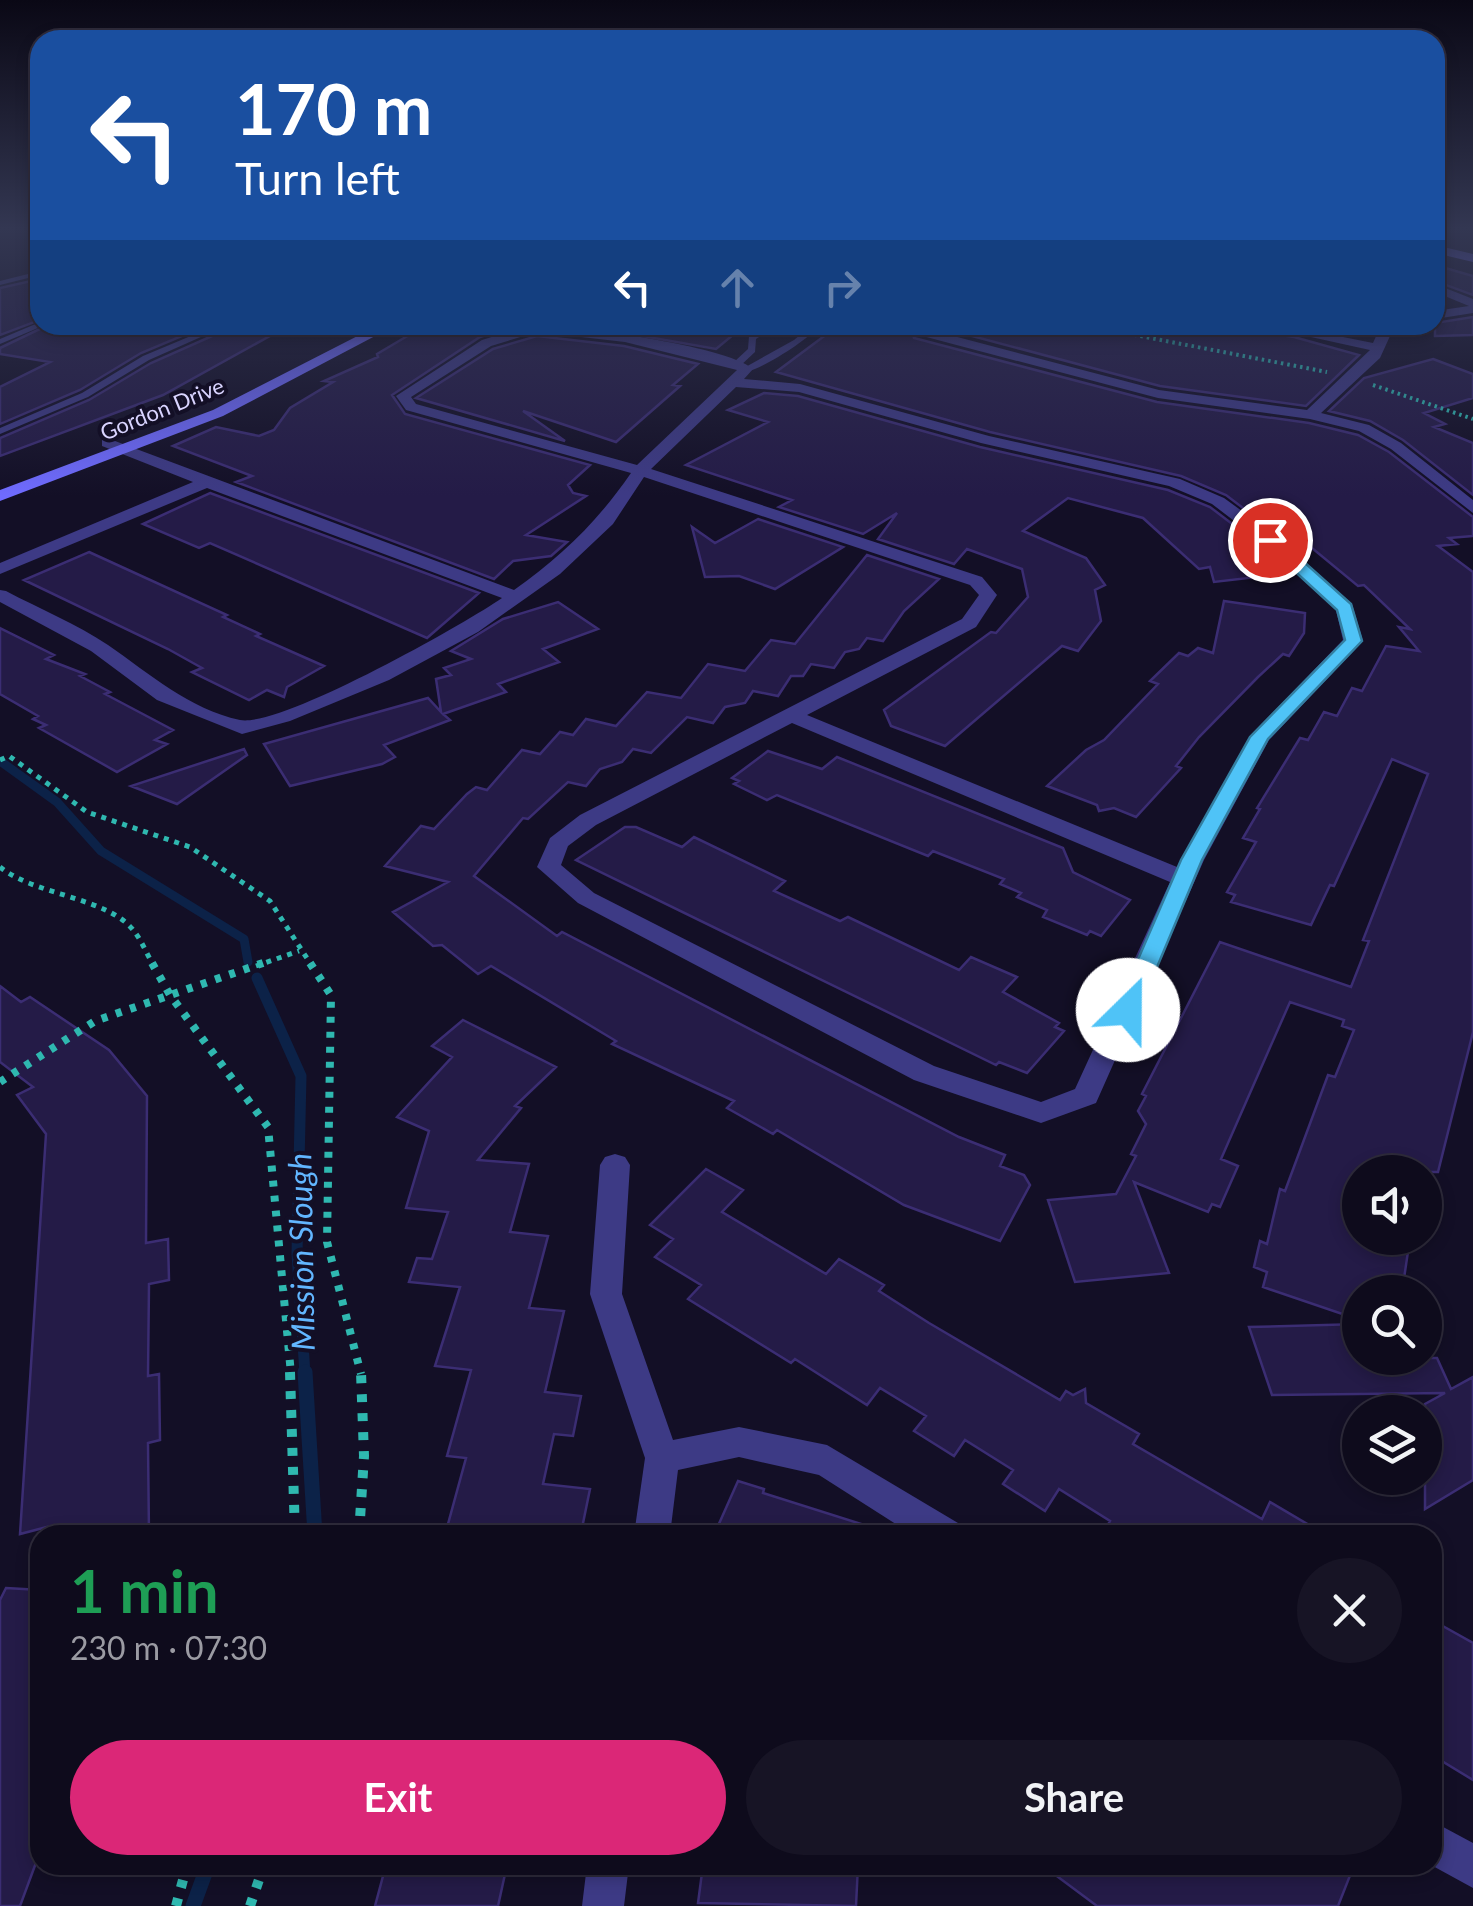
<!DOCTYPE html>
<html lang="en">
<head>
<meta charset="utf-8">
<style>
  body { margin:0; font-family:Lato,sans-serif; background:#171425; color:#f1f3f6; height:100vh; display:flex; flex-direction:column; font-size:38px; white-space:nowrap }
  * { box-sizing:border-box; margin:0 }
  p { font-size:32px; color:#9b9ba3 }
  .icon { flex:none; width:55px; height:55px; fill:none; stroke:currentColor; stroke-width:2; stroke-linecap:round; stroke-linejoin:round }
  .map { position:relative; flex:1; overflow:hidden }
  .drawer { position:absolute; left:30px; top:1525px; width:1412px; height:350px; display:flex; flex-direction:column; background:#0e0b1c; border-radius:30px; box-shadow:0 5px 15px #0003,0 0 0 2px #2e2b3b }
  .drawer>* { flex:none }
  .top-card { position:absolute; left:30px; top:30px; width:1415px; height:305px; border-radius:30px; box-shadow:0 5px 15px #0003,0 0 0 2px #2e2b3b; background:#1a4fa0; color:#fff; overflow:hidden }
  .fabs { position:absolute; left:1342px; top:1155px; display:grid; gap:20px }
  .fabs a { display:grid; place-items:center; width:100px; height:100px; border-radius:50%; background:#0e0b1c; box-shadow:0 5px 15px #0003,0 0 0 2px #2e2b3b; font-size:50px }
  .pin { position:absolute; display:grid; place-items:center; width:85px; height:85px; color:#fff; margin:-42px; border:5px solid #fff; border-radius:50%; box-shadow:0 2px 10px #0007 }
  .me { position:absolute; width:110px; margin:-55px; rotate:23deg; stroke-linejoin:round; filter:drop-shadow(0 0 8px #0008) }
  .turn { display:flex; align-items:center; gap:35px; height:210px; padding:0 40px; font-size:45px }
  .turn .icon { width:130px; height:130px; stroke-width:2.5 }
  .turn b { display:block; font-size:70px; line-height:85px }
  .lanes { display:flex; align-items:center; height:95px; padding:0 40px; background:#0003; justify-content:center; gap:50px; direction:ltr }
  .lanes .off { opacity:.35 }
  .round { display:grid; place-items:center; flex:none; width:105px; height:105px; border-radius:52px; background:#171425 }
  .summary { display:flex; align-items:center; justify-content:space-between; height:170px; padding:0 40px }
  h1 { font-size:60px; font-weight:700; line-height:75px; color:#1e9e55 }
  .action { display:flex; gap:20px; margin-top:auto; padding:20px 40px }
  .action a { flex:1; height:115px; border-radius:60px; background:#db2777; color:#fff; font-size:40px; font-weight:700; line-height:115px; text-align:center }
  .action a+a { background:#171425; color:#f1f3f6 }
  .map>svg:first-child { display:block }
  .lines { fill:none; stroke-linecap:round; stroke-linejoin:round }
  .stream-far2 { stroke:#0c2248; stroke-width:9 }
  .stream-far1 { stroke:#0c2248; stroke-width:11 }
  .stream { stroke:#0c2248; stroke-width:15 }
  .building { fill:#241b47; stroke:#3b2d73; stroke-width:2.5 }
  .path-far3 { stroke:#2fb8b0; stroke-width:4; stroke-dasharray:2.5 4; stroke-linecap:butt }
  .path-far2 { stroke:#2fb8b0; stroke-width:5; stroke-dasharray:5 6; stroke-linecap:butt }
  .path-far1 { stroke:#2fb8b0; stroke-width:8; stroke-dasharray:6 9; stroke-linecap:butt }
  .path { stroke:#2fb8b0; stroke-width:10; stroke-dasharray:8 11; stroke-linecap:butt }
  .lane { fill:#3d3a85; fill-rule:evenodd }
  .street { fill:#3d3a85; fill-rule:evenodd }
  .secondary { fill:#6f6bff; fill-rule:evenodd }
  .route { fill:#4fc3f7; stroke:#337fa1; stroke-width:2.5 }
  .labels { text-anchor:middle; stroke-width:8; stroke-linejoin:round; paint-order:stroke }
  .far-street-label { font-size:22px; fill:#d9d4ff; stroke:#130f26 }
  .near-water-label { font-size:32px; font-style:italic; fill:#62b6ff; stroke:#130f26 }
</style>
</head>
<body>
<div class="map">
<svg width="1473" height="1906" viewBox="0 0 1473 1906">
  <rect width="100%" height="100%" fill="#130f26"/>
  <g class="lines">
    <path class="stream-far2" d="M0 761 57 802 101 851 244 939 248 962"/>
    <path class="stream-far1" d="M257 978 301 1076 297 1254 305 1374"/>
    <path class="stream" d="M305 1372 315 1535
      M193 1906 208 1865"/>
  </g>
  <path class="building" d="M1435 265 1473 276V295L1435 281Z
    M40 279V320L0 335V288Z
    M1473 317V335L1435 336V323Z
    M48 325H143L189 333 141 353 80 390 0 424V387L50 362 0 354V348Z
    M252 325H277L279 331 163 395 0 456V438L89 400 151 363 212 336Z
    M426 325H517L480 337 392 395 405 414 590 465 568 485 573 493 586 496 526 535 567 542 551 556 513 561 494 579 236 482 252 476 173 446 216 427 259 436 274 430 290 408 333 382 324 381 378 357 377 354Z
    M580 325H745L716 349Z
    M885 325H910L914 338 1157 402 1309 423 1358 435 1389 452 1473 517V536L1449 538 1457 544 1438 546 1473 572V1032L1438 1172H1360V1238H1410L1402 1292H1360V1320L1263 1287 1267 1272 1254 1267 1260 1241 1267 1244 1280 1189 1285 1191 1328 1075 1335 1077 1354 1030 1342 1026 1344 1020 1290 1002 1221 1159 1238 1166 1220 1207 1212 1204 1208 1212 1134 1182 1169 1273 1075 1282 1048 1200 1116 1194 1136 1156 1131 1154 1146 1124 1138 1111 1146 1096 1142 1094 1220 942 1351 987 1369 941 1363 940 1428 774 1392 759 1334 886 1330 885 1311 925 1231 902 1235 895 1227 892 1256 842 1243 838 1260 809 1257 808 1300 738 1308 740 1324 712 1337 716 1352 688 1362 691 1386 646 1419 651 1399 627 1410 629 1364 585 1358 586 1312 548 1298 550 1226 495 1181 476 990 432 776 372 831 331Z
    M931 325H1213L1294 337 1359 355 1306 406 1160 386Z
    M537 336 624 346 698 364 673 385 680 386 616 442 523 411 565 441 416 398 493 349Z
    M1433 359 1473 374V398L1424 413 1445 424 1434 427 1473 443V495L1403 440 1370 421 1329 411 1364 378Z
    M764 393 798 396 980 447 1168 490 1210 507 1261 546 1269 554 1275 575 1214 582 1210 567 1199 569 1143 518 1068 498 1023 531 1086 558 1105 585 1095 590 1101 621 1078 651 1062 646 945 746 891 726 884 710 991 632 996 633 1028 597 1022 569 967 549 954 564 878 539 897 513 863 534 779 507 792 500 686 465 768 422 728 410Z
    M210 493 479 593 427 638 210 543 199 548 143 524Z
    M758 519 843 547 775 589 739 576 705 577 692 527 715 543Z
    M89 552 227 615 223 617 260 634 256 636 324 666 287 687 284 697 267 690 249 700 192 672 202 668 168 649 24 580Z
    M867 555 939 579 904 611 883 641 867 638 859 649 845 652 834 668 811 664 803 676H791L778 696 753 691 745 703 725 707 713 723 687 717 651 753 633 749 622 762 600 769 586 786 568 782 528 819 523 818 474 876 557 936 562 932 959 1137 1005 1155 1000 1166 1024 1175 1030 1185 1000 1241 904 1205 777 1130 773 1134 727 1108 734 1101 612 1044 616 1041 491 966 478 974 442 945 433 946 393 912 448 882 385 866 421 826 434 829 467 794 476 787 487 790 522 750 540 754 560 732 573 735 586 719 616 726 647 692 681 698 708 664 745 671 771 640 795 644Z
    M1224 601 1305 613 1304 633 1289 656 1283 654 1258 677 1199 737 1176 766 1181 768 1136 817 1114 808 1099 811 1097 805 1047 786 1086 750 1104 740 1158 684 1150 681 1179 653 1188 656 1198 648 1213 653Z
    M558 602 598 629 543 649 559 662 498 684 506 692 443 714 450 720 384 745 395 757 382 764 290 786 264 744 428 698 441 712 436 679 451 675 444 668 471 659 451 651 503 619Z
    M0 628 54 655 46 659 85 674 80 676 110 692 105 694 173 730 155 740 167 744 117 772 39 728 46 725 33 719 38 716 0 694Z
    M244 749 247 755 177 804 131 786Z
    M768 751 822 769 837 757 1063 848 1073 872 1130 900 1101 936 1090 931 1087 935 1043 917 1047 910 1017 897 1021 893 1000 884 1004 879 933 851 928 856 777 795 767 800 734 784 739 781 732 778Z
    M625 827H636L682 847 694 837 785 881 774 891 840 921 848 917 959 970 971 957 1017 977 1003 992 1059 1023 1055 1027 1064 1031 1027 1073 999 1062 996 1065 576 860Z
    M0 986 21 1002 30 997 109 1050 147 1096 146 1243 168 1239 169 1280 149 1284 148 1376 159 1374 160 1440 148 1443 149 1535H46L47 1527 20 1534 46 1134 17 1095 33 1087 0 1062Z
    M463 1020 556 1067 515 1106 521 1108 478 1160 529 1164 510 1232 548 1236 529 1308 564 1311 545 1392 581 1396 573 1436 554 1434 543 1484 590 1489 581 1533 552 1530 551 1535H445L466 1458 447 1456 471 1370 435 1366 460 1287 409 1282 417 1258 432 1259 448 1212 406 1208 429 1131 397 1117 452 1057 432 1046Z
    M706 1169 743 1190 722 1212 826 1274 839 1259 884 1285 879 1291 929 1323 1060 1400 1066 1391 1073 1395 1085 1389 1086 1403 1139 1434 1133 1444 1262 1519 1270 1502 1326 1535H1102L1110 1521 1059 1489 1045 1511 1003 1484 1013 1470 965 1440 954 1456 914 1431 926 1416 880 1388 867 1405 795 1359 791 1363 688 1299 701 1285 655 1257 673 1239 650 1225Z
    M1360 1324V1358H1437L1451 1389 1473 1377V1480L1425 1509V1404L1445 1393 1272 1395 1249 1327Z
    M738 1481 764 1489 763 1493 877 1529 876 1535H714Z
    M6 1588 40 1590V1852L20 1906H0V1600Z
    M1432 1620 1473 1643V1780L1432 1755Z
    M386 1865H507L498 1906H375Z
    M703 1865H858L856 1906 698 1903Z
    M1042 1865H1340L1351 1873 1338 1906H1097Z"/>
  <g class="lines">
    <path class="path-far3" d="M1083 325 1327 372
      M1373 385 1473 419"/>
    <path class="path-far2" d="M0 760 9 756 87 812 190 847 270 901 312 966
      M0 867C36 896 108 897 134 931 142 941 147 955 154 966
      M256 966 299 951"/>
    <path class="path-far1" d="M152 963 170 995 268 1127 291 1374
      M310 963 331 995 327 1242 361 1374
      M0 1082 95 1021 263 963"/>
    <path class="path" d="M290 1372 295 1535
      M359 1535 364 1456 361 1372
      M176 1906 187 1865
      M250 1906 264 1865"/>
    <path class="lane" d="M40 271V275L0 285V281Z
      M38 323 45 325 0 344V339Z
      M217 325H228L149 360 88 397 0 434V428L82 393 143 356Z
      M767 325H777L756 339 755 352 740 366H734V362L748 349 749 336Z
      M812 325H821C807 340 766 367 746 372L742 369 794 340Z"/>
    <path class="street" d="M1435 284 1473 299V313L1435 319V311L1469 306 1435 292Z
      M530 325C571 325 725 345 753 369L744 379 800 384 989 436 1180 479 1224 498 1275 535 1352 604 1363 641 1269 740 1204 860 1096 1103 1041 1123 914 1080 578 903 537 867 550 838 580 815 962 619 979 595 970 585 644 477 613 524 560 574 478 632 389 680 290 721 242 734 157 700 91 651 0 602V590L6 591C40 609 77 624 108 645 150 674 189 709 240 720 280 728 463 625 502 598L207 488 0 574V563L193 482 102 446V440L107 438 514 590C561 557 598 521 631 473L406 410 396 396 482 340ZM537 332 625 342 737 370 637 465 416 404 411 397 491 346ZM736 387 799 392 981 443 1169 486 1212 504 1263 543 1336 610 1343 640 1253 733 1177 867 807 715 976 627 997 595 982 577 651 469ZM792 723 1170 882 1075 1089 1041 1102 934 1066 594 893 561 865 568 846 596 825Z
      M914 325H928L927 329 1159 390 1307 410 1370 350 1256 325H1283L1373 343 1381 325H1395L1380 358 1321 413 1369 425 1401 443 1473 500V513L1391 449 1359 431 1310 419 1158 398 915 334Z
      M615 1154 625 1157 630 1165 622 1294 673 1440 739 1427 827 1445 958 1523 963 1535H913L819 1475 739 1457 678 1470 670 1535H634L645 1458 590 1294 600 1165 605 1157Z
      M1432 1821 1473 1843V1888L1431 1865Z
      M587 1865H629L624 1906H582Z"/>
    <path class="secondary" d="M1435 245 1473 254V262L1435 253Z
      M379 325H396L223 416 0 501V490L213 410Z"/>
  </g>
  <linearGradient id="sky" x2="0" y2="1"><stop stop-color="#0a0815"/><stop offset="0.46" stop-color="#333752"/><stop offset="1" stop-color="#333752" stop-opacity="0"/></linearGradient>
  <rect width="1473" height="496" fill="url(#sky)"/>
  <path class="route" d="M1264 536H1275L1351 604 1362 641 1268 739 1202 860 1139 1010 1128 1018 1119 1015 1116 1010 1181 860 1250 737 1345 640 1337 610 1264 543Z"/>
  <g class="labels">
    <g class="far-street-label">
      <text transform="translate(162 409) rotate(-22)" y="8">Gordon Drive</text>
    </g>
    <g class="near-water-label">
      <text transform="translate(302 1252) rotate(-91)" y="11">Mission Slough</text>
    </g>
  </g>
</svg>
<div class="fabs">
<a><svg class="icon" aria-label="sound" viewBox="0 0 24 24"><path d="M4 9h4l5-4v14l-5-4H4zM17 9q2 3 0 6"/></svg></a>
<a><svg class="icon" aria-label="search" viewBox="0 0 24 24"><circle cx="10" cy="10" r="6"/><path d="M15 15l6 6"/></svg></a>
<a><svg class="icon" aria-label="layers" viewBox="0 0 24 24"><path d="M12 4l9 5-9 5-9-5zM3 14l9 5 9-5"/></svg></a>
</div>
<div class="pin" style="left:1270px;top:540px;background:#d93025"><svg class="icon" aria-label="arrive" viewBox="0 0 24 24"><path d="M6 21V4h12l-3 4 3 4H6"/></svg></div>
<svg class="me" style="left:1128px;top:1010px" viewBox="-20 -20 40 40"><circle r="19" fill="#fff"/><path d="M0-13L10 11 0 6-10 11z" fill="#4fc3f7"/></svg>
<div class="top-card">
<div class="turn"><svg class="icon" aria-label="left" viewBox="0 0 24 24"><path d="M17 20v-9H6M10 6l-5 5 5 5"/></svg><div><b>170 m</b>Turn left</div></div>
<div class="lanes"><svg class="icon" aria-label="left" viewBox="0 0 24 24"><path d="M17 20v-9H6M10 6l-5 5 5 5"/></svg><svg class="icon off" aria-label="ahead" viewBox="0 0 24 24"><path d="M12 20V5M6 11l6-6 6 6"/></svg><svg class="icon off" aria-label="right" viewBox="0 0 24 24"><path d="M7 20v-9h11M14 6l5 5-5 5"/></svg></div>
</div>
<section class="drawer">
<div class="summary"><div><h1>1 min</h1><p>230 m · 07:30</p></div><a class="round"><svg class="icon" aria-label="close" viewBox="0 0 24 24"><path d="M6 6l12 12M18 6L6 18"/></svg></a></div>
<div class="action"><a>Exit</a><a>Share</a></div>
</section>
</div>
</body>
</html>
